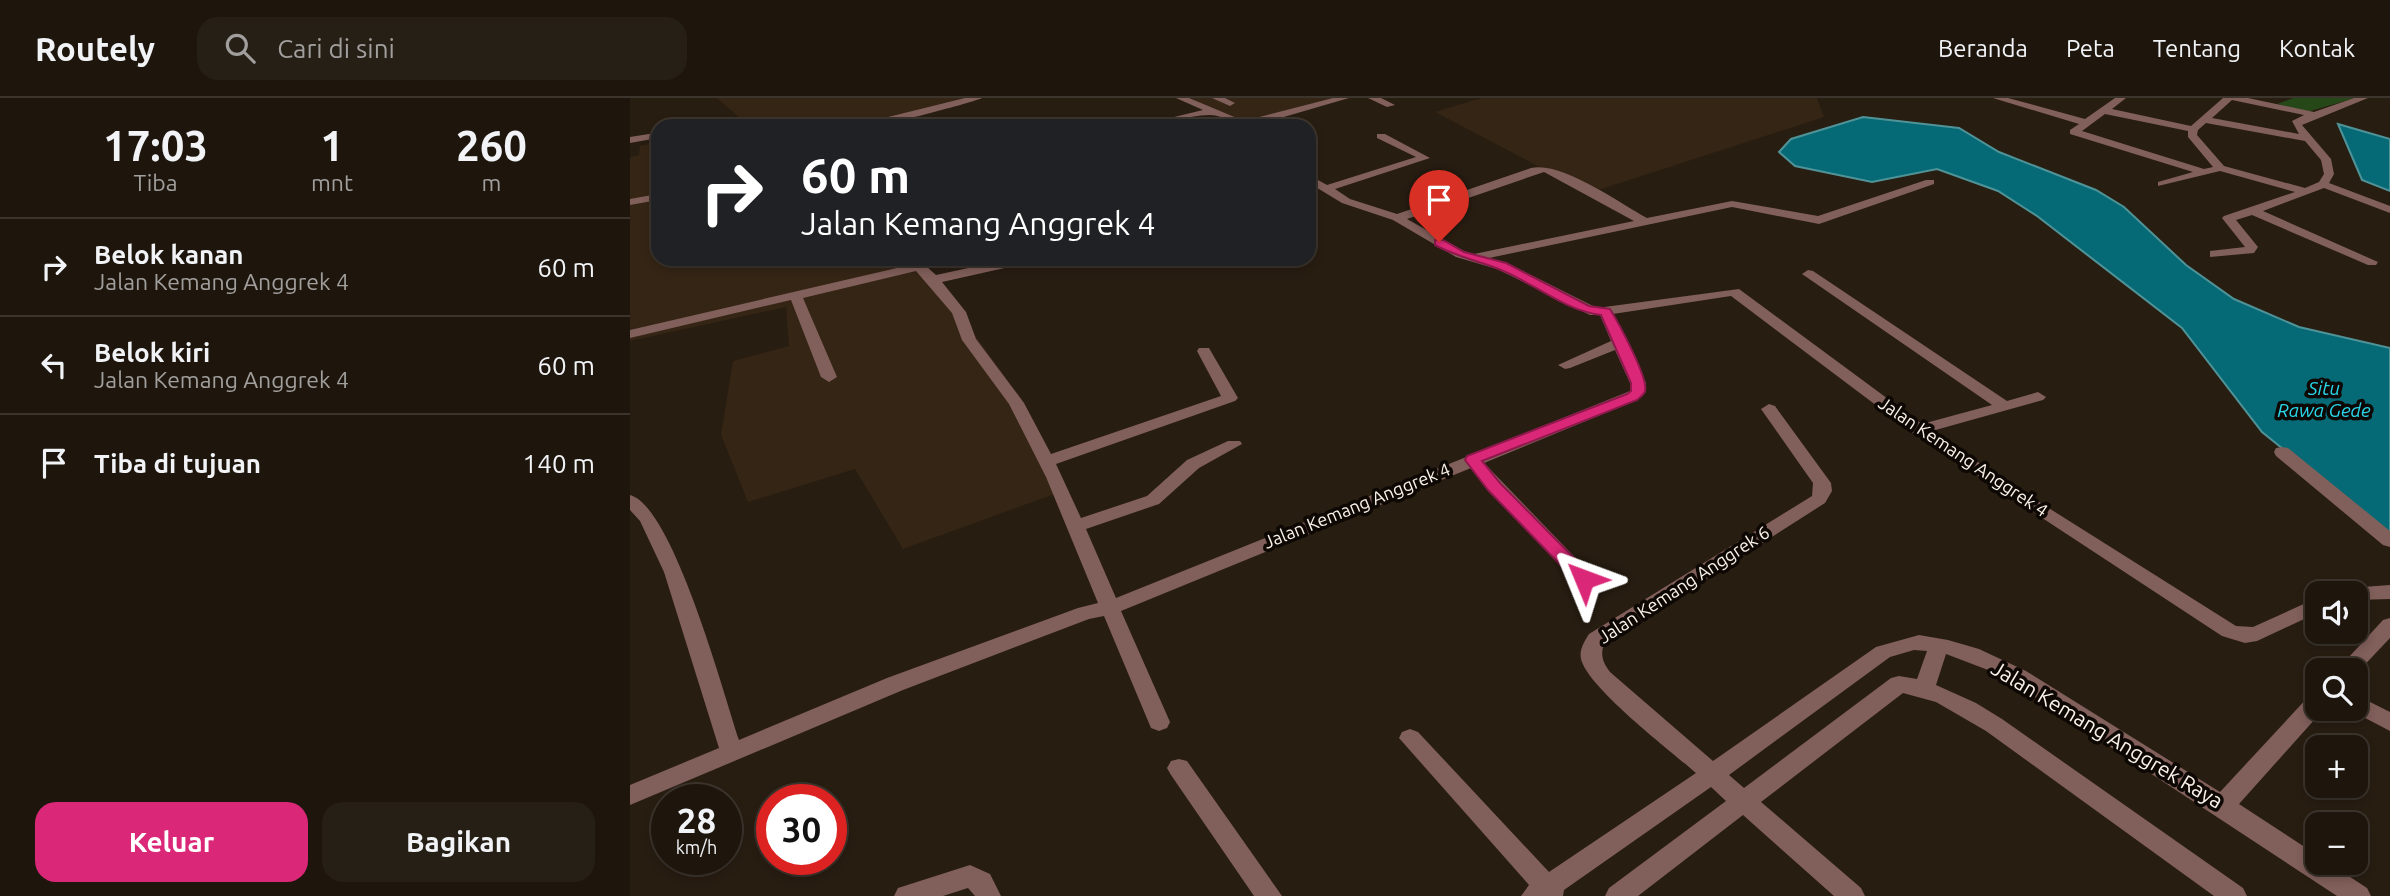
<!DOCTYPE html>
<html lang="id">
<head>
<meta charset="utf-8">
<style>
  body { margin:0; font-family:Ubuntu,sans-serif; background:#261f16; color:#f1f3f6; height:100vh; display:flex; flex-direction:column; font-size:26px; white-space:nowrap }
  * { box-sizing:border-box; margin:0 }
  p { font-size:23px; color:#a19f9d }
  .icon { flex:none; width:38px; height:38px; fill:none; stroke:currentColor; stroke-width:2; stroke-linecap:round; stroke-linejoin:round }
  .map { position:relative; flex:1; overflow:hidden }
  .details { display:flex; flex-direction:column; background:#1e160d; width:630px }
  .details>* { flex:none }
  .guide { position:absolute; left:21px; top:21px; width:665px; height:147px; border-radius:21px; box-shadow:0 4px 10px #0003,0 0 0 2px #3c352e; background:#202124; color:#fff; overflow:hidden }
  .tools { position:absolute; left:1675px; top:483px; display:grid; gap:14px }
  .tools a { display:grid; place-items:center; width:63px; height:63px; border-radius:14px; background:#1e160d; box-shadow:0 4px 10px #0003,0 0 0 2px #3c352e; font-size:35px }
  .speed { position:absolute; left:21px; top:686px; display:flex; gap:14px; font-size:35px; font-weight:700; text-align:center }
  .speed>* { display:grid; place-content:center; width:91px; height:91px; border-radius:50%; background:#1e160d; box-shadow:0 4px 10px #0003,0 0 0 2px #3c352e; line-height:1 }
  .speed small { font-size:18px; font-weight:400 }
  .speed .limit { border:10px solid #d22; background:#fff; color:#111 }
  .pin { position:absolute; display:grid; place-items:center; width:60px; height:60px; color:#fff; margin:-72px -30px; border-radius:50% 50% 50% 0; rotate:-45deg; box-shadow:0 0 7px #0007 }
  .pin .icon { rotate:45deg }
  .me { position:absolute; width:77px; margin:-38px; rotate:314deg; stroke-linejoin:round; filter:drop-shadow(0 0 5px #0008) }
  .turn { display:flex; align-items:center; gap:24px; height:147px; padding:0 35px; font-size:32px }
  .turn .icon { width:91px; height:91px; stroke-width:2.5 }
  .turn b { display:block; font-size:49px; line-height:60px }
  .eta { display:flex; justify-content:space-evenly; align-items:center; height:119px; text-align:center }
  .eta b { font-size:42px; font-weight:700; line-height:49px }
  .cta { display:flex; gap:14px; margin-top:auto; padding:14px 35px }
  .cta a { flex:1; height:80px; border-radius:21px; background:#db2777; color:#fff; font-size:28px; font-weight:700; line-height:80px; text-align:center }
  .cta a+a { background:#261f16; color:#f1f3f6 }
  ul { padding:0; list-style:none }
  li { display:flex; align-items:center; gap:21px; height:98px; padding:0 35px; border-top:2px solid #3c352e }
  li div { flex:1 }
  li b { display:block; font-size:26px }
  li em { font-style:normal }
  header { display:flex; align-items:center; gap:42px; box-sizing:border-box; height:98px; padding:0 35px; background:#1e160d; border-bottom:2px solid #3c352e }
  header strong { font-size:33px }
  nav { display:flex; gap:38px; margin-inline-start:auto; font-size:24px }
  .search { width:490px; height:63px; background:#261f16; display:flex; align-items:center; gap:18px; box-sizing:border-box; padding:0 24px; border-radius:21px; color:#a19f9d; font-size:26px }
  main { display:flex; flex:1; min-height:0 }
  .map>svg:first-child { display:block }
  .built { fill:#352515 }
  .green { fill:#264819 }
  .water { fill:#056a75; stroke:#4f9398; stroke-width:2 }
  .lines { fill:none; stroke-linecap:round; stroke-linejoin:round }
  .minor { fill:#815f5a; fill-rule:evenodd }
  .route { fill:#db2777; stroke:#8e194d; stroke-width:2 }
  .labels { text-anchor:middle; stroke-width:7; stroke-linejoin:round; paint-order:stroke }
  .street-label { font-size:18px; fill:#fbf3eb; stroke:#0d0804 }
  .water-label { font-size:19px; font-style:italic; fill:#29d6ea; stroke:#0d0804 }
  .near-street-label { font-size:21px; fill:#fbf3eb; stroke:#0d0804 }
</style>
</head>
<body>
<header>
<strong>Routely</strong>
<div class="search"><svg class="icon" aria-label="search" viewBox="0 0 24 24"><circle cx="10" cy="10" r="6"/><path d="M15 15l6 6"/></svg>Cari di sini</div>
<nav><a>Beranda</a><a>Peta</a><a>Tentang</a><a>Kontak</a></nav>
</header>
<main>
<section class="details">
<div class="eta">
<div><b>17:03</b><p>Tiba</p></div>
<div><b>1</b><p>mnt</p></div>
<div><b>260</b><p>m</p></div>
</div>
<ul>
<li><svg class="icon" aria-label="right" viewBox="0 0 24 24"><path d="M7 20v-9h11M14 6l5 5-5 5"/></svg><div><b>Belok kanan</b><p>Jalan Kemang Anggrek 4</p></div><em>60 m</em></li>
<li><svg class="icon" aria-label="left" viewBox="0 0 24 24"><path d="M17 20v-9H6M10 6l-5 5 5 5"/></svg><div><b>Belok kiri</b><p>Jalan Kemang Anggrek 4</p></div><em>60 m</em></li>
<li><svg class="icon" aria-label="arrive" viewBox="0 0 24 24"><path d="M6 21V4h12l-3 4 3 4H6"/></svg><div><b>Tiba di tujuan</b></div><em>140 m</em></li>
</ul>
<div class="cta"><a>Keluar</a><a>Bagikan</a></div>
</section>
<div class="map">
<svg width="1760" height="798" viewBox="0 0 1760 798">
  <rect width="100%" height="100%" fill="#281d11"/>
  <path class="built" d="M87 0H347L226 26 219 20 189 28H119Z
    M559 0H710L615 26Z
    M852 0H1187L1194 19 959 95 805 14Z
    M28 44V161H289L391 300 427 395 273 451 225 371 118 404 91 337 103 263 159 248 156 209 0 243V59L9 57 10 48Z"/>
  <path class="green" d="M1663 0H1725L1677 14 1647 6Z"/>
  <path class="water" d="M1233 19 1329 30 1369 54 1466 92 1494 109 1556 167 1604 201 1669 229 1760 250V437L1632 334 1552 230 1407 118 1368 93 1307 71 1242 84 1165 68 1149 54 1161 41Z
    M1708 26 1760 41V93L1732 82Z"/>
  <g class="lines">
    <path class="minor" d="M335 0H352C345 4 252 28 245 28L250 21Z
      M546 0H559L614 23 703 0H719L623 28C606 28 594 17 580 17 556 17 532 28 507 28L573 12Z
      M582 0H595L605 5 600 8Z
      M738 0H751L765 7 757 9Z
      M1363 0H1378L1455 21 1485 0H1496L1482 11 1561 28 1593 0H1618L1684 14 1724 0H1738L1672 27 1701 61 1704 76 1699 85 1760 108V115L1694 90 1633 113 1748 164 1746 167H1738L1622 117 1606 122 1628 149 1624 155 1580 159V153L1615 149 1592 120 1594 118 1665 94 1590 73 1528 88V84L1563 74 1440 36V32L1449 26ZM1602 2 1674 17 1662 23 1669 36 1582 20ZM1475 16 1558 33V39L1583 69 1574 71 1452 33ZM1576 25 1675 43 1691 62 1694 76 1689 84 1675 90 1594 68 1567 37 1568 32Z
      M25 35 28 36V40L0 45V39Z
      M747 36H755L800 60 705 91 720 101 767 116 901 70C932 63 989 105 1017 120L1102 103 1188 118 1296 82H1304V86L1189 126 1102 109 859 160 877 165 967 210 1109 191 1292 326 1362 307 1172 176 1178 172 1183 173 1377 303 1408 294 1416 299 1413 302 1302 333 1379 385 1606 528 1623 529 1687 500V515L1627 543 1615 545 1592 538 1283 335 1101 198 983 216 1016 285V294L1007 302 854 365 961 476 964 481 961 486H947L841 370 491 513 540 624 537 630 529 633 521 630 474 518 459 521 273 592 0 707V687L89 650 34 474 10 423 0 412V397C43 408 94 597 109 642L257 580 448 510 468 505 416 379 379 306 332 242 322 215 286 173 173 200 207 279 199 284 191 279 161 202 0 240V232L280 167 275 161H288L306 177 380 161H403L401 164 312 184 336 214 346 241 394 305 421 356 591 298 567 253 569 250H579L608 300 605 303 426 366 451 420 517 398 557 362 598 343H610L612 346 569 370 529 406 456 431 486 500 1000 293V285L985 252 940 270 935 271 928 267 981 243 970 217H960L867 171 826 159 763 122 712 105 679 85V77L697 87 786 59 747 40ZM914 74 1004 123 844 156 834 153 777 121Z
      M28 96V102L0 107V101Z
      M1139 306 1145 308 1201 385 1202 393 1195 405 974 546C970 557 973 565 980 574L1083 663 1246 549 1289 537 1318 542 1349 551 1396 573 1590 694 1679 598 1687 596V611H1694L1609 706 1687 757V765H1699L1737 790 1741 798H1707L1403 598 1358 572 1316 556 1306 587 1346 605 1372 621 1613 790 1617 798H1584L1356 633 1306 604 1273 595 1131 704 1231 790 1235 798H1204L1113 717 1008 798H975L979 790 1096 703 1081 689 934 792 933 798H891L899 787 769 640 772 634 780 631 788 634 919 774 1066 675C1041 653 958 590 951 561 949 552 954 544 959 536L1182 398 1183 385 1131 311ZM1284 552 1297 553 1287 581 1269 578 1261 580 1114 690 1099 677 1260 559Z
      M1652 349 1658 350 1760 433V449L1753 447 1646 358 1644 354 1646 350Z
      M1760 487V501L1726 502V495H1716L1719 490Z
      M1760 520V540L1726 576V572H1707L1753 522Z
      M1726 597 1760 614V633L1718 611H1726Z
      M549 661 557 663 652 798H624L541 677 537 670 541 663Z
      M340 767 360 776 371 798H345L338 790 313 798H264L268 790Z"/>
  </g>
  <path class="route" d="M805 142H813L834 154 876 165 959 208 980 211C988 224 1019 281 1015 293 1014 297 1010 299 1007 302L852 363 870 385 960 476 963 481 960 485H948L858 392 835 362 837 358 997 296 1001 293V285L971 217C932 212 902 183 866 170 845 162 825 158 805 147Z"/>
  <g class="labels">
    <g class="street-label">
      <text transform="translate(1333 359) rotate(34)" y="6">Jalan Kemang Anggrek 4</text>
      <text transform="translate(727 408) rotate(-22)" y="6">Jalan Kemang Anggrek 4</text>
      <text transform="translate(1054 487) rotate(-33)" y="6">Jalan Kemang Anggrek 6</text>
    </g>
    <g class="water-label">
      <text x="1694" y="297">Situ<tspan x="1694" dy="22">Rawa Gede</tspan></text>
    </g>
    <g class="near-street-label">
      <text transform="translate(1477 637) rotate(31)" y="7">Jalan Kemang Anggrek Raya</text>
    </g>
  </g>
</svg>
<div class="tools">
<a><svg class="icon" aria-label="sound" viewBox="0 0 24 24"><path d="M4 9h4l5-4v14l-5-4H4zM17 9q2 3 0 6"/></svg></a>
<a><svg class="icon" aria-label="search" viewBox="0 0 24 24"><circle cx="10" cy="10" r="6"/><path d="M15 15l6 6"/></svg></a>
<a>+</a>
<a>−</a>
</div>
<div class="speed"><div>28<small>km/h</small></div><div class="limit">30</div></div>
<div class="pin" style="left:809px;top:144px;background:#d93025"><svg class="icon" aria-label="arrive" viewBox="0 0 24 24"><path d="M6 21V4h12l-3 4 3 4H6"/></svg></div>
<svg class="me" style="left:954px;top:481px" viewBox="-20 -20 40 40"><path d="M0-17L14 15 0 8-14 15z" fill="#db2777" stroke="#fff" stroke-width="4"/></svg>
<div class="guide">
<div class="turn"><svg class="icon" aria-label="right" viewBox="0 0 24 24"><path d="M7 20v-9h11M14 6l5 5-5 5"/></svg><div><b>60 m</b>Jalan Kemang Anggrek 4</div></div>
</div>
</div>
</main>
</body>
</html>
